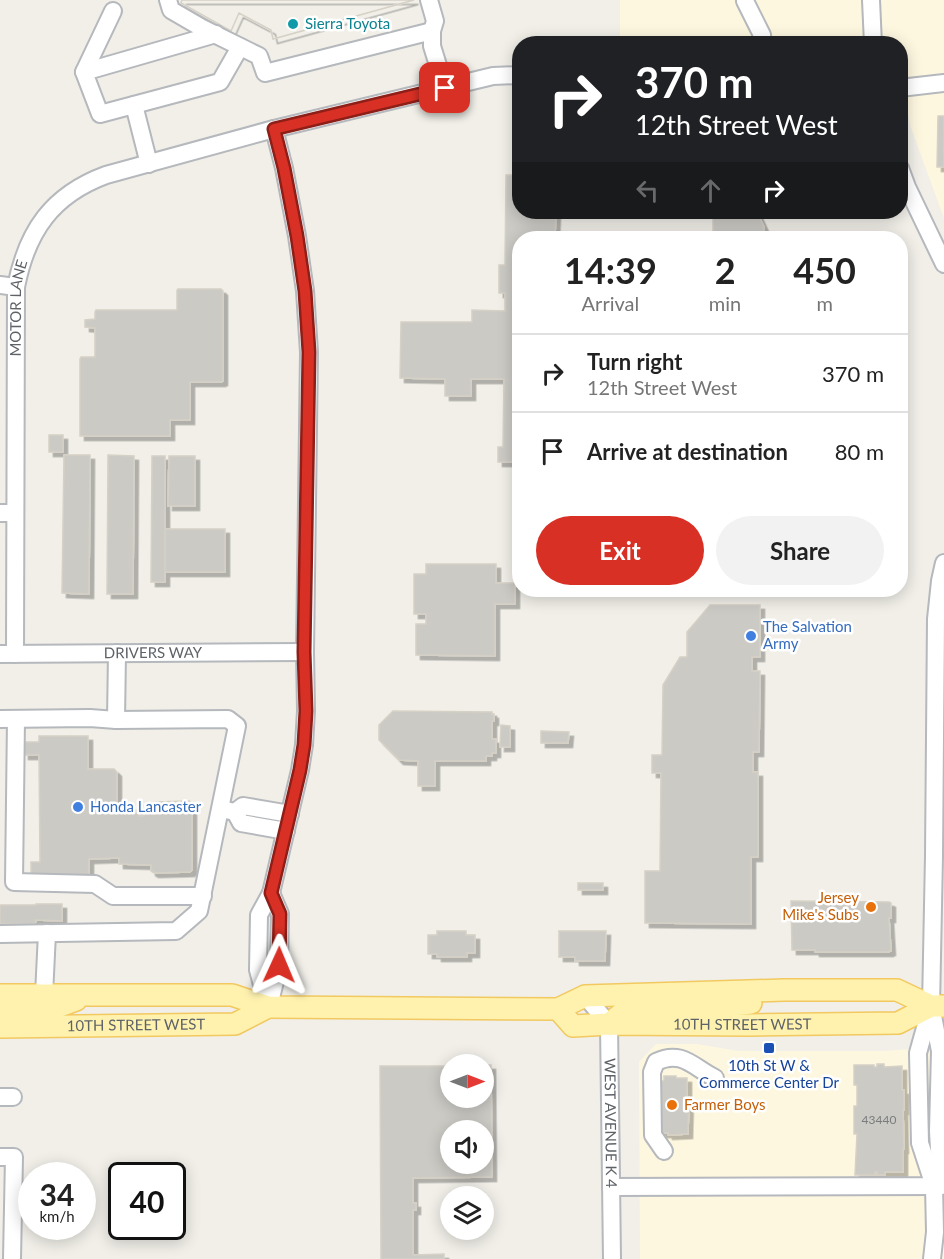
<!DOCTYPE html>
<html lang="en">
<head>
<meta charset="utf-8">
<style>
  body { margin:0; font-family:Lato,sans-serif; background:#f2f2f2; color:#222; height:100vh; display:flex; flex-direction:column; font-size:22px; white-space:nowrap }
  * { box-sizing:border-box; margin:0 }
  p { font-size:20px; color:#767676 }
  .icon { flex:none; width:33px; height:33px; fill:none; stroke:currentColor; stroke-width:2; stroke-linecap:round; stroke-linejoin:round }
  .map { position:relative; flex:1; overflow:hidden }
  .details { position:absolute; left:512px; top:231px; width:396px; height:366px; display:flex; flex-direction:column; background:#fff; border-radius:24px; box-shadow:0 3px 15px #0003 }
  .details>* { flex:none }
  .top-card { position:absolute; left:512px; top:36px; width:396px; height:183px; border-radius:24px; box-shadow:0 3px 15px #0003; background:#202124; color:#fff; overflow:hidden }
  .needle { width:39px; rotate:90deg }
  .fabs { position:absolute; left:440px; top:1054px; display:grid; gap:12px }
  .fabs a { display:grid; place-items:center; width:54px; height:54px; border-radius:50%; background:#fff; box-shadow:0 3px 15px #0003; font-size:30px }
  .speed { position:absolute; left:18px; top:1162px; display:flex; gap:12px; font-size:30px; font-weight:700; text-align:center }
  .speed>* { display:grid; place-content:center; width:78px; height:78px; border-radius:50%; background:#fff; box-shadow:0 3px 15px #0003; line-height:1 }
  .speed small { font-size:15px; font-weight:400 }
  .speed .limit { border:3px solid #111; border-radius:9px; background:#fff; color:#111 }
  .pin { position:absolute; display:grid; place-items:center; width:51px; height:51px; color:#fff; margin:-26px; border-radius:12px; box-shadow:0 3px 9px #0006 }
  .me { position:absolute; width:66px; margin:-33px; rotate:1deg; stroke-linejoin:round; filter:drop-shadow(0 0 4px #0008) }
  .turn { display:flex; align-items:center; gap:21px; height:126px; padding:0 24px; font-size:27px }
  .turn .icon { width:78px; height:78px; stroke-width:2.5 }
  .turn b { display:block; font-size:42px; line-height:51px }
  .lanes { display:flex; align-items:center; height:57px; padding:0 24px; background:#0003; justify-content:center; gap:30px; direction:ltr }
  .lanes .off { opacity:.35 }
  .eta { display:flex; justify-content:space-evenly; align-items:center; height:102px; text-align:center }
  .eta b { font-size:36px; font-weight:700; line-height:42px }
  .primary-button { display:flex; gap:12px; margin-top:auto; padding:12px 24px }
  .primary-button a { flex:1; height:69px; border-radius:36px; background:#d93025; color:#fff; font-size:24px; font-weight:700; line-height:69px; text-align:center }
  .primary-button a+a { background:#f2f2f2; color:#222 }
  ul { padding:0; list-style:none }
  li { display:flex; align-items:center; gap:18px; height:78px; padding:0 24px; border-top:2px solid #e0e0e0 }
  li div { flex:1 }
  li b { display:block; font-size:22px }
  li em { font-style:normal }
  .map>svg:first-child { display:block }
  .commercial { fill:#fef7e0 }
  .building { fill:#cccac5; stroke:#d6d1c6; stroke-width:1.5; fill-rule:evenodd; filter:url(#shadow) }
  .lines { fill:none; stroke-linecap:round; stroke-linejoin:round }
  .minor-casing { stroke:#b5b8bc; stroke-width:20 }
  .major-casing { stroke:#f2c960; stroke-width:24 }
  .minor { stroke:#fff; stroke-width:16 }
  .major { stroke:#fff2af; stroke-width:21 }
  .route-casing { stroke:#8d1f18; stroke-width:15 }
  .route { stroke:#d93025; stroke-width:10 }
  .culture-dot { fill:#0f9aa8; stroke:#fff; stroke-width:2 }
  .shop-dot { fill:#3f7fe0; stroke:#fff; stroke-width:2 }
  .food-dot { fill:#e8710a; stroke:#fff; stroke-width:2 }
  .transit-dot { fill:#1a4fb4; stroke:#fff; stroke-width:2 }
  .labels { text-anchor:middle; stroke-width:5; stroke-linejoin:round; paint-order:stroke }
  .number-label { font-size:12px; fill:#7a7d7f }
  .culture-label { font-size:15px; fill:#0d838f; stroke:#fff; text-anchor:start }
  .street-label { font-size:15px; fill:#5f6368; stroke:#fff }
  .shop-label { font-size:15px; fill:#366cbe; stroke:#fff; text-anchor:start }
  .food-label { font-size:15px; fill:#c56008; stroke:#fff; text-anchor:end }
  .transit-label { font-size:15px; fill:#164399; stroke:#fff }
</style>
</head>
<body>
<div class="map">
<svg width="944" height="1259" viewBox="0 0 944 1259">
  <defs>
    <filter id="shadow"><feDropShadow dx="4.5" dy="4.5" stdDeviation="0" flood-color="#0004"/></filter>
  </defs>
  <rect width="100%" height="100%" fill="#f1efe8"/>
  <path class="commercial" d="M620 0H944V218L910 125 900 67V44H633L620 41Z
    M656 1044H696L739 1051H886L944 1046V1259H640L639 1062Z"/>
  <path class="building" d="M182 0H414L273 39 271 30 239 13 231 31 181 3Z
    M182 0H414L273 39 271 30 239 13 231 31 181 3Z
    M938 116H944V167H937Z
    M506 175H514V178H519V212H556L555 237H561V238H519V462H498V447H503L504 379H471V396H445V379L400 378 401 322H472V310L505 311V293H499V265H505Z
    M711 212H757L764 227 763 234 769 233 770 238H713V217Z
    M178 289H221L223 291V381L221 382H190V420H170V436H80V359L81 357H95V328L85 327V320L95 319V312L96 310H177V290Z
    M49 435H63V452H49Z
    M64 455H90L89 594 62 593Z
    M108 455 134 456 133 594H107Z
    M152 456H165V582H151Z
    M169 456H195V506H168Z
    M165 529H225V572H165Z
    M426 564H496V583H515V604H495V656L416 655V624H426V614H414V574H426Z
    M710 605H760V657H752V671H760L759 752H753V772H758V857H751V924L645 923V871H660L661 773H652V755H662L663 685 680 657H687V632Z
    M393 711 492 712V714H494V721H492V739H496V753H492V756H486V761H435V786H418V761L399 760 379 740V725Z
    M501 725 510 726V747H500Z
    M541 731 569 732 568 743H541Z
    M39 736H88V769H114L117 772V811L139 810V816H144V809H150L151 804 154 802 189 801 192 803V870L190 872 154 873 151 871V865L119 864V858L89 859V876L31 877V862H40L39 755H24V742H39Z
    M578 883H603V890H578Z
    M791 901 889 902 891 903V918H889L891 951H889V952H815V950H792Z
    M36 904H62V921L36 920 35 924H0V905H36Z
    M437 931H466V935H475V953H467V957H437V954H428V935H437Z
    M559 931H606L605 961H575V957H559Z
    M877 1064H884V1067L902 1066V1090H904V1110H903L904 1149H903V1172H885V1175H877V1172H875V1175H855L857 1134H854V1106H857V1085H854V1065H874V1067H877Z
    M483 1065H491L492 1177 413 1178V1203H416V1210H413V1255L444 1254V1259H381L380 1066H450V1098H483ZM450 1131H483V1164H450Z
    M664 1076H676V1078H687V1097H689L688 1134 668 1135V1133H658L659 1084 664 1080Z"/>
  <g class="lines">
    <defs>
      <g id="minor">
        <path d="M168 0 171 10 202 28 259 56 265 73 432 31"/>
        <path d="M429 0 435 21 432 31V46L445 88"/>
        <path d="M871 0 873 44"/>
        <path d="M745 1 762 35 763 44"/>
        <path d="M216 34 84 72 100 114 220 82 240 47"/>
        <path d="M84 72 113 11"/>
        <path d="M900 88 944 83"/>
        <path d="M134 105 149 164"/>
        <path d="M900 168 907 187 944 264"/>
        <path d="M0 285 16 287"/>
        <path d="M0 513H15"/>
        <path id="s1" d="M0 654 305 652"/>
        <path id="s2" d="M15 654 16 287C27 231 52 195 106 175L274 129 493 76 519 75"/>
        <path d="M0 719 90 718 116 720 228 719 237 726 199 911 176 931 0 934"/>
        <path d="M16 719 14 882 95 884 113 896H203"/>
        <path d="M116 720 117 653"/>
        <path d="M221 809 235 812 243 806 290 814"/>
        <path d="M235 812 241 823 286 831"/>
        <path d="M44 995 47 933"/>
        <path id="s3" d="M585 996 609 1024 612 1259"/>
        <path d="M269 1006 279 965 280 914 271 893"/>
        <path d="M268 1007 258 970 259 915 271 893 300 770 304 745 306 711 305 652 309 352 305 291 297 236 284 168 274 129"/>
        <path d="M930 1010 918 1053 920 1143 934 1186 935 1232 932 1259"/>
        <path d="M0 1097H13"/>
        <path d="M664 1151 653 1135 652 1072 656 1062C682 1049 694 1068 715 1078"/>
        <path d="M0 1157H14L12 1259"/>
        <path d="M611 1187 941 1186 938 1131 940 1051 931 1006 934 856 936 619 940 581 944 563"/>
      </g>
      <g id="major">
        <path d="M0 995H232L268 1007 558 1009 585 996 784 990H897L931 1006H944"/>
        <path id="s4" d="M558 1009 573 1026 609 1024 749 1025 898 1023 931 1006"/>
        <path d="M0 1011 49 1010 76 1000"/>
        <path d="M609 1024 621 1014 636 1008 720 1006 751 1003"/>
        <path id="s5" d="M0 1027 235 1024 268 1007"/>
      </g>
    </defs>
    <use href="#minor" class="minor-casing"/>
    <use href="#major" class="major-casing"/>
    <use href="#minor" class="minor"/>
    <use href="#major" class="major"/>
  </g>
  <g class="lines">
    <defs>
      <path id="route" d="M279 965 280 914 271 893 300 770 304 745 306 711 304 652 309 352 305 291 297 236 284 168 274 129 445 88"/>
    </defs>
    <use href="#route" class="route-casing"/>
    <use href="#route" class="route"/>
  </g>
  <circle class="culture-dot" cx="293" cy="24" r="6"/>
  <g class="shop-dot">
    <circle cx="751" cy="636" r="6"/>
    <circle cx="78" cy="807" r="6"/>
  </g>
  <g class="food-dot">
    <circle cx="871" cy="907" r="6"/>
    <circle cx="672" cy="1105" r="6"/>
  </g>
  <rect class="transit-dot" x="763" y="1042" width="12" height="12" rx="3"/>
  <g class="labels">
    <g class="number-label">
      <text x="879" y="1124">43440</text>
    </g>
    <g class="culture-label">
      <text x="305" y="29">Sierra Toyota</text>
    </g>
    <g class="street-label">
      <text dy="5" stroke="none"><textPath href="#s2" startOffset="346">MOTOR LANE</textPath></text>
      <text dy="5" stroke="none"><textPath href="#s1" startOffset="153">DRIVERS WAY</textPath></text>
      <text dy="5" stroke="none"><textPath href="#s4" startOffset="192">10TH STREET WEST</textPath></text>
      <text dy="5" stroke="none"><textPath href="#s5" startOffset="136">10TH STREET WEST</textPath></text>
      <text dy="5" stroke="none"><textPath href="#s3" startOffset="136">WEST AVENUE K 4</textPath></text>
    </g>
    <g class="shop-label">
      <text x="763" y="632">The Salvation<tspan x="763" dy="17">Army</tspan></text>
      <text x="90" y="812">Honda Lancaster</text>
    </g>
    <g class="food-label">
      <text x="859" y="903">Jersey<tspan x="859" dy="17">Mike's Subs</tspan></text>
      <text x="684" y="1110" text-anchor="start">Farmer Boys</text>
    </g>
    <g class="transit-label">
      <text x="769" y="1071">10th St W &amp;<tspan x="769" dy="17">Commerce Center Dr</tspan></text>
    </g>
  </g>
</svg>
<div class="fabs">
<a><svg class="needle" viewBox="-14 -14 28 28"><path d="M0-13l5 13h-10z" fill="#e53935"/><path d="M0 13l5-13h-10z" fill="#767676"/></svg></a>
<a><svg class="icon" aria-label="sound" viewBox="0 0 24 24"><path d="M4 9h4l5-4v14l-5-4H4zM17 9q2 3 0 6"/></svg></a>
<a><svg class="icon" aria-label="layers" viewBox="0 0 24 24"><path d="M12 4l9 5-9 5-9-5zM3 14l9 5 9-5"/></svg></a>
</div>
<div class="speed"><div>34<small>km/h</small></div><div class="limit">40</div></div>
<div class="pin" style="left:445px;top:88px;background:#d93025"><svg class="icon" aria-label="arrive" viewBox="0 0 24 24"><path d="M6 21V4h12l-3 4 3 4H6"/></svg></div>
<svg class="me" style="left:279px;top:965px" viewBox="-20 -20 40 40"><path d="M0-17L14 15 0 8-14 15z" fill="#d93025" stroke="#fff" stroke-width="4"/></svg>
<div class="top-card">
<div class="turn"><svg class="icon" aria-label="right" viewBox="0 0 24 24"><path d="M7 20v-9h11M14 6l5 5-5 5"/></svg><div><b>370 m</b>12th Street West</div></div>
<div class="lanes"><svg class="icon off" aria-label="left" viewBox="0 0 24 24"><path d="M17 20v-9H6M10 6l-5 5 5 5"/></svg><svg class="icon off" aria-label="ahead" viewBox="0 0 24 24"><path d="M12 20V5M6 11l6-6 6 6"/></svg><svg class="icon" aria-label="right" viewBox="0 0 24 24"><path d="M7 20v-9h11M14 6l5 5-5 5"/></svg></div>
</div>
<section class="details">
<div class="eta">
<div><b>14:39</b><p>Arrival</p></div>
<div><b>2</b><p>min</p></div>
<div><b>450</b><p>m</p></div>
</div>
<ul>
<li><svg class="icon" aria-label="right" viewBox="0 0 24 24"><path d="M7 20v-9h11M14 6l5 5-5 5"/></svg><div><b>Turn right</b><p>12th Street West</p></div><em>370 m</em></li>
<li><svg class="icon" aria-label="arrive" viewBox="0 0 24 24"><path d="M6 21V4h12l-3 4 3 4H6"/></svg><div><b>Arrive at destination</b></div><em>80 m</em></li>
</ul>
<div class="primary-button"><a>Exit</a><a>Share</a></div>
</section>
</div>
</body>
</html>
